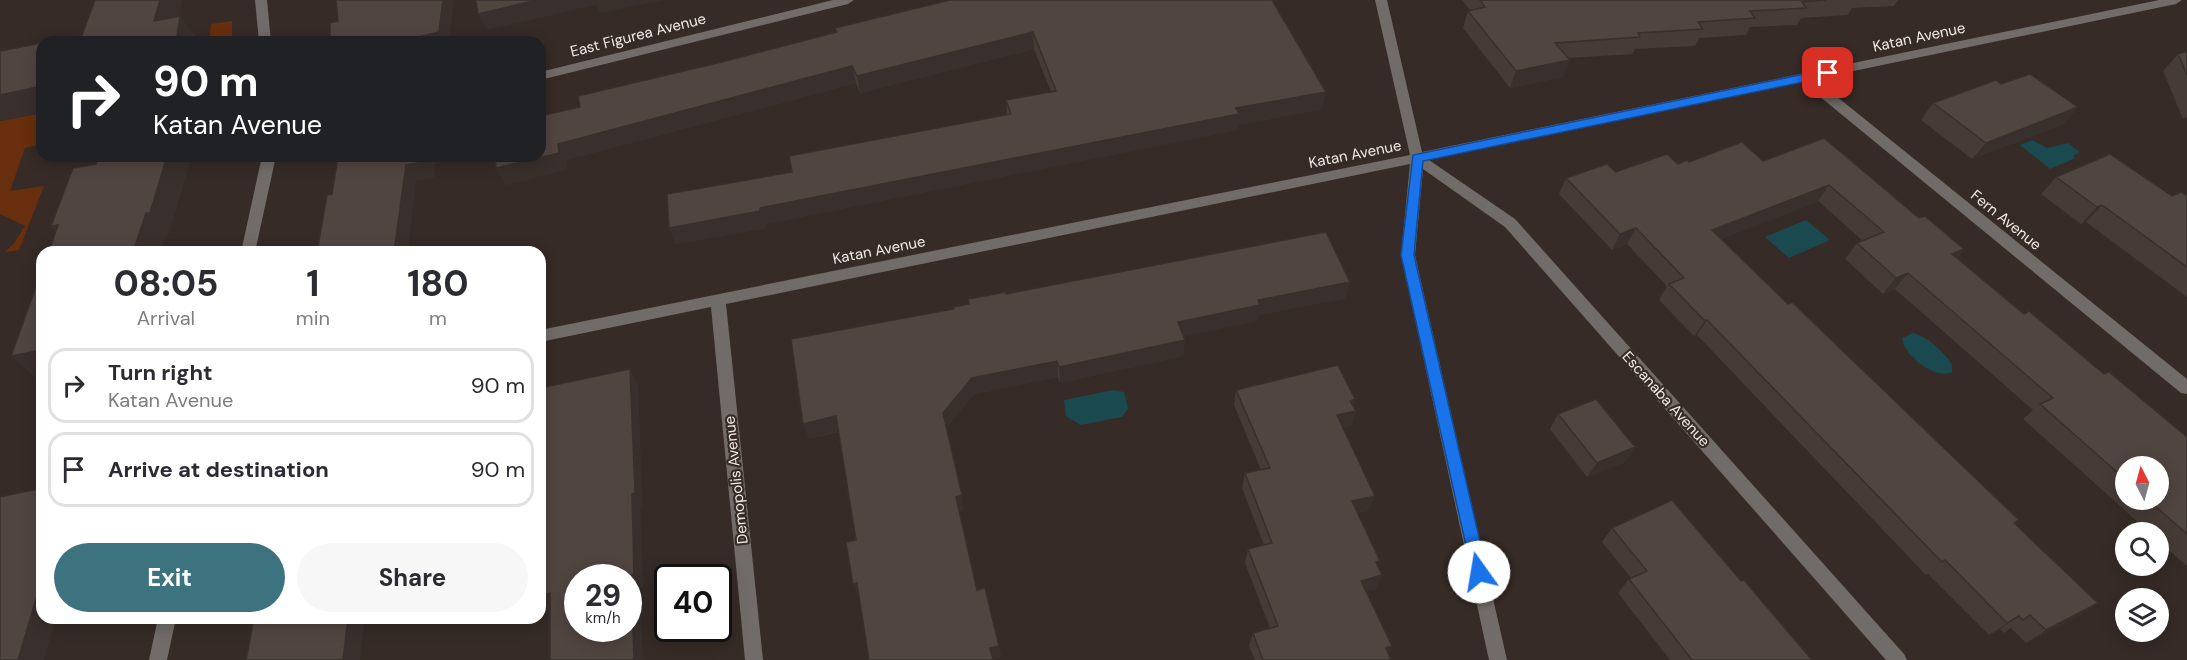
<!DOCTYPE html>
<html lang="en">
<head>
<meta charset="utf-8">
<style>
  body { margin:0; font-family:"DM Sans",sans-serif; background:#f7f7f7; color:#2b2b33; height:100vh; display:flex; flex-direction:column; font-size:22px; white-space:nowrap }
  * { box-sizing:border-box; margin:0 }
  p { font-size:20px; color:#7c7c81 }
  .icon { flex:none; width:33px; height:33px; fill:none; stroke:currentColor; stroke-width:2; stroke-linecap:round; stroke-linejoin:round }
  .map { position:relative; flex:1; overflow:hidden }
  .drawer { position:absolute; left:36px; top:246px; width:510px; height:378px; display:flex; flex-direction:column; background:#fff; border-radius:18px; box-shadow:0 3px 15px #0003 }
  .drawer>* { flex:none }
  .banner { position:absolute; left:36px; top:36px; width:510px; height:126px; border-radius:18px; box-shadow:0 3px 15px #0003; background:#202124; color:#fff; overflow:hidden }
  .needle { width:39px; rotate:354deg }
  .buttons { position:absolute; left:2115px; top:456px; display:grid; gap:12px }
  .buttons a { display:grid; place-items:center; width:54px; height:54px; border-radius:50%; background:#fff; box-shadow:0 3px 15px #0003; font-size:30px }
  .speed { position:absolute; left:564px; top:564px; display:flex; gap:12px; font-size:30px; font-weight:700; text-align:center }
  .speed>* { display:grid; place-content:center; width:78px; height:78px; border-radius:50%; background:#fff; box-shadow:0 3px 15px #0003; line-height:1 }
  .speed small { font-size:15px; font-weight:400 }
  .speed .limit { border:3px solid #111; border-radius:9px; background:#fff; color:#111 }
  .pin { position:absolute; display:grid; place-items:center; width:51px; height:51px; color:#fff; margin:-26px; border-radius:12px; box-shadow:0 3px 9px #0006 }
  .me { position:absolute; width:66px; margin:-33px; rotate:347deg; stroke-linejoin:round; filter:drop-shadow(0 0 4px #0008) }
  .turn { display:flex; align-items:center; gap:21px; height:126px; padding:0 18px; font-size:27px }
  .turn .icon { width:78px; height:78px; stroke-width:2.5 }
  .turn b { display:block; font-size:42px; line-height:51px }
  .eta { display:flex; justify-content:space-evenly; align-items:center; height:102px; text-align:center }
  .eta b { font-size:36px; font-weight:700; line-height:42px }
  .action { display:flex; gap:12px; margin-top:auto; padding:12px 18px }
  .action a { flex:1; height:69px; border-radius:36px; background:#3d737f; color:#fff; font-size:24px; font-weight:700; line-height:69px; text-align:center }
  .action a+a { background:#f7f7f7; color:#2b2b33 }
  ul { padding:0; list-style:none }
  li { display:flex; align-items:center; gap:18px; height:75px; margin:0 12px 9px; padding:0 6px; border:3px solid #e1e1e2; border-radius:18px }
  li div { flex:1 }
  li b { display:block; font-size:22px }
  li em { font-style:normal }
  .map>svg:first-child { display:block }
  .green { fill:#672f0d }
  .water { fill:#1a4950 }
  .lines { fill:none; stroke-linecap:round; stroke-linejoin:round }
  .minor { fill:#716c69; fill-rule:evenodd }
  .wall { fill:#463b37; fill-rule:evenodd }
  .shaded-wall { fill:#39302d }
  .building { fill:#514540; stroke:#39302d; stroke-width:1.5; fill-rule:evenodd }
  .route { fill:#1a73e8; stroke:#114b97; stroke-width:1.5 }
  .labels { text-anchor:middle; stroke-width:4.5; stroke-linejoin:round; paint-order:stroke }
  .street-label { font-size:15px; fill:#f1eae7; stroke:#362b26 }
</style>
</head>
<body>
<div class="map">
<svg width="2187" height="660" viewBox="0 0 2187 660">
  <rect width="100%" height="100%" fill="#362b26"/>
  <path class="green" d="M232 21V42H209L211 24Z
    M42 113V144L25 148 10 191 44 186 19 250 5 252 14 243 25 226 0 214V121Z"/>
  <path class="water" d="M2032 140 2047 148 2068 143 2080 152 2073 156 2076 158 2050 169 2020 145Z
    M1806 220 1830 240 1789 258 1765 237Z
    M1913 333C1929 337 1942 351 1952 364V372C1935 381 1903 354 1902 338Z
    M1113 390 1124 392 1128 408 1122 417 1081 425 1066 416 1064 400Z"/>
  <g class="lines">
    <path class="minor" d="M255 0H267L271 42H259Z
      M833 0H854L848 4 540 80V72Z
      M1375 0H1387L1422 152 2159 0H2182L2176 4 1815 79 2187 379V394L2181 393 1802 82 1429 160 1515 219 1904 654 1907 660H1886L1505 227 1423 169 1415 255 1507 660H1489L1401 255 1410 164 726 304 763 660H745L711 307 540 342V330L1410 155Z
      M262 156H276L255 252H241Z
      M158 618H176L167 660H149Z"/>
  </g>
  <path class="wall" d="M950 0 1322 109 1238 125 1237 130 765 224V228L675 244 792 172 1007 115 1006 100 1051 92 1034 49 860 93 856 83 566 160 567 169 506 185 496 168 580 107 836 32 835 28Z
    M1462 0H1898L1894 6 1852 8 1848 15 1801 18 1797 25 1750 27 1746 35 1699 38 1695 46 1635 49 1633 54 1568 58 1563 77 1510 88 1463 28 1468 11 1470 10Z
    M2187 51V117L2183 119 2163 71 2178 54Z
    M2001 84 2078 107 2064 124 1972 159 1921 120 1933 103Z
    M1763 161 1919 218 1964 249 1957 258 2024 314 2187 437V566L2158 541V532H2149L2023 419 2033 410 1895 289 1883 294 1845 259 1857 243 1863 241 1818 201 1721 239 1788 304 2019 520 2015 524 2098 603 2078 616 2026 643 2011 628 2004 633 2000 629 1989 635 1928 574 1926 575 1697 335 1694 336 1659 300 1667 286 1627 244 1612 250 1559 194 1566 178 1616 172 1689 162ZM2126 466 2158 500H2126Z
    M2056 177 2172 196H2187V297L2086 222 2081 224 2041 194Z
    M1006 294 1346 298 1258 315 1257 321 1184 336 1185 340 1183 356 1060 383 1058 377 974 394 946 428 964 510 959 511 977 590 999 646 1001 658 859 597H858L856 540 838 432 809 439 968 304V299Z
    M1236 390 1355 399 1353 406 1356 411 1351 426 1343 428 1369 510 1357 513 1382 575 1376 589 1366 591 1392 646 1388 653 1391 660H1255L1249 646 1253 633 1270 628 1245 563 1248 549 1264 545 1242 488 1245 473 1261 470 1234 405Z
    M1558 414 1635 447 1625 462 1587 477 1550 429Z
    M1612 528 1741 581 1812 660H1670L1618 593 1629 579 1631 578 1602 542Z"/>
  <path class="shaded-wall" d="M160 0H183L171 42 154 21Z
    M443 0H454L449 42H397Z
    M537 0H665L599 13 596 5 486 30 478 14Z
    M180 16 197 38 196 42H176Z
    M1033 32 1034 49 860 93 857 76Z
    M1570 60 1563 77 1510 88 1516 71Z
    M852 66 856 83 566 160 567 169 506 185 496 168 558 144Z
    M42 86V113L0 121V95Z
    M1326 92 1322 109 1238 125 1237 130 765 224V228L675 244 669 228 1236 108Z
    M2078 107 2064 124 1972 159 1986 143Z
    M167 156H192L169 234 166 235 161 252H133Z
    M425 156H437L434 178 416 181 408 252H394L406 165Z
    M1829 185 1818 201 1702 247 1712 230Z
    M2102 205 2086 222 2081 224 2097 207Z
    M58 225 73 248 51 226Z
    M1636 228 1627 244 1612 250 1620 234Z
    M1964 249 1950 265 1952 254Z
    M1908 273 1895 289 1883 294 1896 278Z
    M1350 282 1346 298 1258 315 1257 321 1177 338 1178 322 1258 300Z
    M1707 320 1697 335 1694 336 1705 321Z
    M1185 340 1183 356 1060 383 1059 367Z
    M42 350V375L35 377 11 356Z
    M1057 361 1058 377 974 394 946 428 943 413 972 378Z
    M630 369 638 385 643 507 641 508 643 588H640L643 660H634L631 575 632 494Z
    M1355 399 1351 412 1356 411 1351 426 1333 431 1337 415 1350 401Z
    M836 416 840 431 809 439 803 424Z
    M1635 447 1625 462 1587 477 1597 463Z
    M962 495 964 510 958 511 956 497Z
    M1375 496 1369 510 1347 516 1352 501Z
    M1382 575 1376 589 1356 594 1361 581Z
    M42 579V618H56L44 660H18Z
    M857 583 862 597H858L853 584Z
    M550 593 561 607 540 611V596Z
    M2098 603 2078 616 2026 643 2046 630Z
    M2019 616 2000 629 1989 635 2007 623Z
    M348 618H365L360 660H343Z
    M999 646 1001 658 992 660 990 648Z
    M1392 646 1386 659V648Z"/>
  <path class="building" d="M95 0H160L154 21 180 16 176 42H47L82 35Z
    M336 0H443L439 32 397 42H330V23L338 21Z
    M476 0H537L478 14Z
    M950 0H1272L1326 92 1236 108 1239 114 760 208V211L669 228 667 194 792 172 789 156 1011 114 1006 100 1056 91 1033 32 857 76 852 66 558 144 559 153 496 168 495 156H540V116L580 107 578 96 722 62 837 32 835 28Z
    M1480 0H1826L1802 2 1806 8 1750 11 1755 18 1698 22 1703 29 1638 33 1640 37 1555 43 1570 60 1516 71 1468 11 1485 7Z
    M42 43V86L0 95V51Z
    M2187 51V75L2178 54Z
    M2030 74 2078 107 1986 143 1933 103 1996 80 2001 84Z
    M1824 138 1919 218 1925 216 1964 249 1952 254 2024 314 2029 311 2104 374 2109 372 2187 437V534L2148 500H2158V466H2126V480L2040 404 2053 398 1908 273 1896 278 1857 243 1884 232 1829 185 1712 230 1788 304 1792 302 1846 354 2019 520 2014 523 2098 603 2046 630 2030 615 2023 620 2019 616 2007 623 1945 560 1942 562 1707 320 1705 321 1669 284 1684 278 1636 228 1620 234 1566 178 1607 164 1616 172 1667 154 1678 164 1687 160 1689 162 1742 142 1763 161Z
    M2110 154 2172 196 2181 192 2187 196V267L2102 205 2097 207 2056 177Z
    M97 156H167L150 213H146L133 252H49L58 225 51 226 73 168 96 164Z
    M338 156H425L424 162 406 165 394 252H317L327 195 332 194Z
    M1326 232 1350 282 1258 300 1260 305 1178 322 1185 340 1059 367 1057 361 972 378 943 413 962 495 956 497 977 590 985 588 999 646 990 648 993 660H869L857 583 853 584 846 542 856 540 836 416 803 424 791 339 954 309V307L969 304 968 299 1006 292V294Z
    M42 270V350L11 356Z
    M1338 365 1355 399 1350 401 1356 411 1337 415 1375 496 1352 501 1380 561 1376 562 1382 575 1361 581 1392 646 1386 648 1391 660H1263L1253 633 1278 626 1248 549 1272 543 1245 473 1270 468 1236 390Z
    M630 369 635 493 632 494 634 574 631 575 634 660H550V593L540 596V388ZM578 578H628V628H578Z
    M1596 399 1635 447 1597 463 1558 414Z
    M42 488V579L18 660H0V497Z
    M1672 500 1741 581 1744 580 1812 660H1692L1629 579 1647 571 1612 528Z
    M254 618H348L343 660H246Z"/>
  <path class="route" d="M1828 69 1832 71V76L1423 161 1414 255 1487 572 1484 577 1479 579 1473 577 1401 255 1413 155Z"/>
  <g class="labels">
    <g class="street-label">
      <text transform="translate(638 35) rotate(-14)" y="5">East Figurea Avenue</text>
      <text transform="translate(1919 37) rotate(-12)" y="5">Katan Avenue</text>
      <text transform="translate(1355 154) rotate(-11)" y="5">Katan Avenue</text>
      <text transform="translate(2006 220) rotate(39)" y="5">Fern Avenue</text>
      <text transform="translate(879 250) rotate(-11)" y="5">Katan Avenue</text>
      <text transform="translate(1666 399) rotate(48)" y="5">Escanaba Avenue</text>
      <text transform="translate(736 480) rotate(-96)" y="5">Demopolis Avenue</text>
    </g>
  </g>
</svg>
<div class="buttons">
<a><svg class="needle" viewBox="-14 -14 28 28"><path d="M0-13l5 13h-10z" fill="#e53935"/><path d="M0 13l5-13h-10z" fill="#7c7c81"/></svg></a>
<a><svg class="icon" aria-label="search" viewBox="0 0 24 24"><circle cx="10" cy="10" r="6"/><path d="M15 15l6 6"/></svg></a>
<a><svg class="icon" aria-label="layers" viewBox="0 0 24 24"><path d="M12 4l9 5-9 5-9-5zM3 14l9 5 9-5"/></svg></a>
</div>
<div class="speed"><div>29<small>km/h</small></div><div class="limit">40</div></div>
<div class="pin" style="left:1828px;top:73px;background:#d93025"><svg class="icon" aria-label="arrive" viewBox="0 0 24 24"><path d="M6 21V4h12l-3 4 3 4H6"/></svg></div>
<svg class="me" style="left:1479px;top:572px" viewBox="-20 -20 40 40"><circle r="19" fill="#fff"/><path d="M0-13L10 11 0 6-10 11z" fill="#1a73e8"/></svg>
<div class="banner">
<div class="turn"><svg class="icon" aria-label="right" viewBox="0 0 24 24"><path d="M7 20v-9h11M14 6l5 5-5 5"/></svg><div><b>90 m</b>Katan Avenue</div></div>
</div>
<section class="drawer">
<div class="eta">
<div><b>08:05</b><p>Arrival</p></div>
<div><b>1</b><p>min</p></div>
<div><b>180</b><p>m</p></div>
</div>
<ul>
<li><svg class="icon" aria-label="right" viewBox="0 0 24 24"><path d="M7 20v-9h11M14 6l5 5-5 5"/></svg><div><b>Turn right</b><p>Katan Avenue</p></div><em>90 m</em></li>
<li><svg class="icon" aria-label="arrive" viewBox="0 0 24 24"><path d="M6 21V4h12l-3 4 3 4H6"/></svg><div><b>Arrive at destination</b></div><em>90 m</em></li>
</ul>
<div class="action"><a>Exit</a><a>Share</a></div>
</section>
</div>
</body>
</html>
